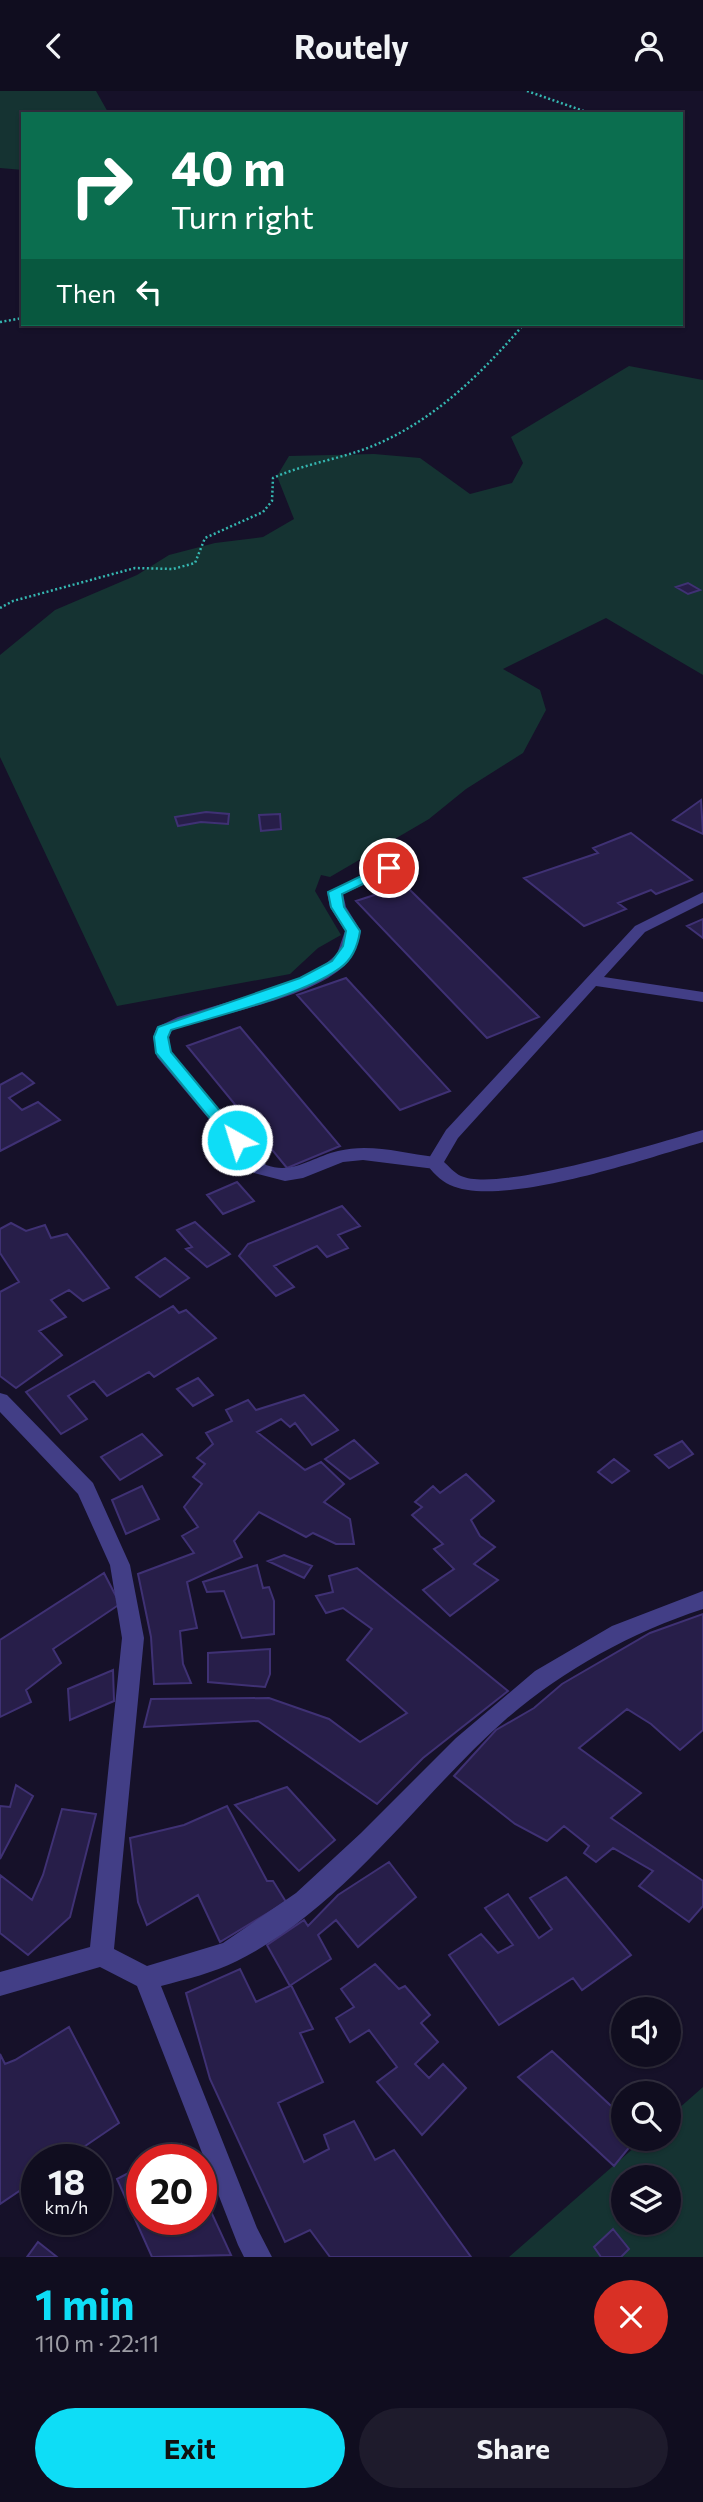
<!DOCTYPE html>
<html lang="en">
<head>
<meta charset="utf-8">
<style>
  body { margin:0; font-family:Commissioner,sans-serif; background:#1e1b2c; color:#f1f3f6; height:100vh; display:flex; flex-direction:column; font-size:26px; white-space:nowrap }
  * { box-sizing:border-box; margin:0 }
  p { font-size:23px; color:#9c9ca4 }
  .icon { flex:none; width:38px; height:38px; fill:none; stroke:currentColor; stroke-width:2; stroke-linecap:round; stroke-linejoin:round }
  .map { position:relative; height:2166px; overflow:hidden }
  .side { display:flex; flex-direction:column; background:#100d1f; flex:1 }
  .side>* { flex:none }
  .hud { position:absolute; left:21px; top:21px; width:662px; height:214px; border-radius:0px; box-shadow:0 2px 5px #0004,0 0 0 2px #302d3d; background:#0b6e4f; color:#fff; overflow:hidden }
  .fabs { position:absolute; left:611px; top:1906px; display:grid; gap:14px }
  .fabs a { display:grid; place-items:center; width:70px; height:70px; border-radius:50%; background:#100d1f; box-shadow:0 2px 5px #0004,0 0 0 2px #302d3d; font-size:35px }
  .speed { position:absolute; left:21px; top:2053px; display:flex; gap:14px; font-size:35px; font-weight:700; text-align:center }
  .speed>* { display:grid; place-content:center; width:91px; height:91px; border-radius:50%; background:#100d1f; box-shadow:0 2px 5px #0004,0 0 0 2px #302d3d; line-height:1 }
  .speed small { font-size:18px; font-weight:400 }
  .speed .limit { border:10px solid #d22; background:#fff; color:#111 }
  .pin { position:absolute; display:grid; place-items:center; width:60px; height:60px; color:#fff; margin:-30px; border:4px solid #fff; border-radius:50%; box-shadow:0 2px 7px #0007 }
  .me { position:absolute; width:77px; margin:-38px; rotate:321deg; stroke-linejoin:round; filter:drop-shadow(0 0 5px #0008) }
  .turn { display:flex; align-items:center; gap:24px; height:147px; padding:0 35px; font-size:32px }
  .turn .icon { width:91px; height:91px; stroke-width:2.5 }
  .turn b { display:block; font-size:49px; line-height:60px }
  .then { display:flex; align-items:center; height:66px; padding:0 35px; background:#0003; gap:14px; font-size:26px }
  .round { display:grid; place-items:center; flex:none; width:74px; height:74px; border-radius:37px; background:#1e1b2c }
  .head { display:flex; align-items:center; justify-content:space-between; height:119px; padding:0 35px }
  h1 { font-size:42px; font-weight:700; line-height:52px; color:#0eddf6 }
  .action { display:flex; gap:14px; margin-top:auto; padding:14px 35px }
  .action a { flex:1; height:80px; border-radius:42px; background:#0eddf6; color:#111; font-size:28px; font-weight:700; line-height:80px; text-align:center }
  .action a+a { background:#1e1b2c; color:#f1f3f6 }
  header { display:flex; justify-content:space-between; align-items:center; height:91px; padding:0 35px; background:#100d1f; font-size:32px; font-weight:700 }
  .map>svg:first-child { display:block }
  .green { fill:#153332; fill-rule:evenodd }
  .building { fill:#271e49; stroke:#3f3174; stroke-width:2 }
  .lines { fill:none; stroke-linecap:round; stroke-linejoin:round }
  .path { stroke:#35b7b1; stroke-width:2.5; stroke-dasharray:2 2.5; stroke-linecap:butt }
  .service { fill:#423e86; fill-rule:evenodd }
  .minor { fill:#423e86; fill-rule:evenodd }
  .route { fill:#0eddf6; stroke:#0990a0; stroke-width:2 }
</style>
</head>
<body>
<header><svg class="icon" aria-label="back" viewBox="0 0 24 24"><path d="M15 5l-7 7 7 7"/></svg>Routely<svg class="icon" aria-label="person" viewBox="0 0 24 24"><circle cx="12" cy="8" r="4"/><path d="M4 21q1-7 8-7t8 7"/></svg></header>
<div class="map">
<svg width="703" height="2166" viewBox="0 0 703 2166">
  <rect width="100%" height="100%" fill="#161129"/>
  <path class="green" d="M0 0H96L109 23H23V79L0 77Z
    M629 275 703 289V584L606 527 503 578 540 599 546 619 523 662 466 698 429 728 330 786 321 784 315 800 341 844 318 857 290 883 117 915 0 666V564L55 519 137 484 169 464 215 452 263 446 294 428 277 385 289 365 374 363 420 367 470 403 512 392 523 372 511 346Z
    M703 1996V2166H509L644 2048H668L669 2026ZM623 2086H668V2132H623Z"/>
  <path class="building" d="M688 492 700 499 688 503 676 496Z
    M701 709 703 743 673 729Z
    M206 721 229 723 228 733 201 731 178 735 175 726Z
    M280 723 281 738 261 740 259 724Z
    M631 742 692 789 656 803 651 799 618 812 626 818 584 835 524 787 598 762 593 757Z
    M405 794 539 926 487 947 356 810Z
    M703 828V847L687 835Z
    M346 887 450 1000 400 1019 297 904Z
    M240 936 340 1055 287 1077 187 955Z
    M22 982 34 992 9 1007 22 1019 38 1011 60 1029 0 1060V994Z
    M237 1091 254 1110 223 1123 207 1104Z
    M342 1115 360 1135 338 1144 348 1157 327 1166 317 1155 274 1175 294 1196 276 1205 239 1165 248 1153Z
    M195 1131 230 1163 207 1176 186 1158 192 1156 177 1139Z
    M11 1132 26 1140 45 1134 51 1147 67 1143 109 1197 83 1210 69 1199 51 1209 66 1226 39 1240 62 1264 16 1297 0 1285V1201L19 1191 0 1162V1138Z
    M165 1167 189 1187 160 1206 136 1186Z
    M173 1215 179 1222 186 1219 216 1247 154 1286 149 1281 107 1305 94 1290 68 1305 87 1328 61 1343 26 1301Z
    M198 1287 213 1304 193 1315 177 1298Z
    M304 1304 338 1339 312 1354 295 1332 290 1336 281 1328 257 1341 305 1379 321 1371 344 1393 324 1411 350 1428 354 1453H336L313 1442 306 1446 259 1421 234 1450 242 1466 187 1491 197 1537 180 1540 183 1573 191 1592 154 1593 151 1546 138 1483 194 1462 182 1445 198 1436 184 1416 202 1393 193 1386 205 1373 197 1367 213 1353 206 1342 232 1330 226 1319 248 1309 256 1319Z
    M142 1343 162 1364 120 1389 101 1366Z
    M354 1349 378 1372 350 1388 325 1368Z
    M682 1350 693 1363 669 1377 655 1364Z
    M614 1368 629 1380 612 1392 598 1381Z
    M466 1383 494 1410 471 1429 480 1445 495 1456 474 1473 498 1489 450 1525 423 1499 454 1478 434 1458 443 1453 412 1424 422 1416 415 1411 433 1395 440 1402Z
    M142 1395 159 1428 126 1443 112 1409Z
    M284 1464 312 1475 304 1487 268 1470Z
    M257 1474 263 1497 269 1496 274 1510V1543L242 1547 224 1500 207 1501 203 1491Z
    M357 1477 508 1600 423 1667 377 1713 258 1630 144 1636 151 1608 269 1607 329 1628 360 1651 407 1622 347 1569 372 1538 343 1517 326 1522 316 1505 333 1501 329 1485Z
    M104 1482 120 1513 53 1558 61 1572 26 1599 31 1611 0 1626V1549Z
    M703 1523V1639L680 1659 651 1633 627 1618 579 1657 641 1702 611 1727 703 1790V1815L689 1831 639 1795 653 1780 613 1757 596 1771 584 1762 589 1755 564 1735 547 1750 515 1733 454 1685 496 1639 534 1617 562 1593 650 1542Z
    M270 1558V1583L265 1596 208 1591V1562Z
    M113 1579 114 1610 70 1629 68 1598Z
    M16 1694 33 1705 0 1768V1715L10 1716Z
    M287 1696 335 1749 299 1780 235 1714Z
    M227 1715 267 1790H273L286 1811 220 1851 198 1804 147 1834 138 1811 130 1747 184 1734Z
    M62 1718 96 1723 70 1826 28 1864 0 1842V1784L32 1809 43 1784Z
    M389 1771 416 1806 358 1856 336 1829 318 1844 331 1868 291 1894 313 1938 300 1942 323 1991 278 2012 304 2071 329 2058 324 2044 354 2030 375 2069 394 2059 471 2166H330L310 2139 285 2151 210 1988 186 1902 240 1878 256 1911 290 1895 267 1854 304 1829 308 1835 338 1804Z
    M566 1786 631 1864 582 1899 573 1887 499 1934 449 1864 481 1843 498 1862 513 1854 485 1817 508 1803 539 1847 552 1838 530 1807Z
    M375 1873 399 1898 405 1895 430 1924 421 1932 438 1951 415 1973 429 1987 443 1973 466 1997 422 2044 377 1991 397 1976 369 1939 350 1951 336 1927 354 1916 341 1898Z
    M69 1936 119 2032 66 2068H37V2088L0 2113V1963L5 1973 15 1969Z
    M552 1960 623 2026V2048H636L614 2075 518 1986Z
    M181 2053 187 2068H153Z
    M142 2075V2128H201V2099L231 2164 152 2166 117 2088Z
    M613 2138 629 2158 621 2166H601L594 2156Z
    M38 2151 57 2166H27Z"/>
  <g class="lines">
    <path class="path" d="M527 0 592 23
      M0 231 23 227
      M0 517 13 510 135 477 173 478 195 472 205 447 263 421 272 410 273 387C306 372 342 368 375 354 436 328 482 282 524 233"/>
    <path class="service" d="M389 773 394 774V780L343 803 346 816 361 840C358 853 354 865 345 874 311 908 219 922 172 939L169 946 171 961 266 1074C293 1084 312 1066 338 1060 370 1052 403 1062 435 1066L444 1072 435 1078 363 1069 343 1071 303 1087 285 1090 254 1082 157 966 153 946 157 936 178 926 275 897 317 880 337 863 345 840 330 816 327 801Z"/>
    <path class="minor" d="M703 801V812L645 841 604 886 703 901V911L596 895 458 1047 444 1071C449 1075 454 1082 461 1085 499 1102 657 1052 703 1039V1051C647 1067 501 1118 450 1094 441 1090 431 1080 426 1072L446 1039 635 835Z
      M0 1302 7 1304 93 1392 130 1474 144 1547 114 1858 147 1875 223 1852 296 1802 361 1742 456 1647 535 1580 612 1535 703 1500V1518C630 1542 563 1579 505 1629 417 1707 345 1816 237 1870 213 1882 187 1888 161 1895L257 2137 272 2166H244L238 2154 137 1895 100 1876 0 1905V1881L90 1856 122 1547 110 1474 78 1403 0 1321Z"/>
  </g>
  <path class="route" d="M384 774 396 777 342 803 344 816 360 840C358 854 353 868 340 877 301 905 219 924 171 939L168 946 171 961 244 1049 237 1055 231 1053 156 962 154 946 158 936 300 887 332 870 343 855 346 840 331 816 328 801Z"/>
</svg>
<div class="fabs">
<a><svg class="icon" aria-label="sound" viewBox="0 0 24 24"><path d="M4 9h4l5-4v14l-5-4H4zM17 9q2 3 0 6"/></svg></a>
<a><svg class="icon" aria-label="search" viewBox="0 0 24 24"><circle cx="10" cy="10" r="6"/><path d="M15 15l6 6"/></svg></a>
<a><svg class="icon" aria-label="layers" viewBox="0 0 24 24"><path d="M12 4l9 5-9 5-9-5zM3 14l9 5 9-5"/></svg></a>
</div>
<div class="speed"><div>18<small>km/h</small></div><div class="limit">20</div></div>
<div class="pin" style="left:389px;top:777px;background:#d93025"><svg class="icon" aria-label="arrive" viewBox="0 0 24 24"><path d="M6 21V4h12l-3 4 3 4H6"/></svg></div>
<svg class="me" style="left:237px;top:1049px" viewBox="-20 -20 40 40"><circle r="17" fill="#0eddf6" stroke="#fff" stroke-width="3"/><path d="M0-11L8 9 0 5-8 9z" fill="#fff"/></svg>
<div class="hud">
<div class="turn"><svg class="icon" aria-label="right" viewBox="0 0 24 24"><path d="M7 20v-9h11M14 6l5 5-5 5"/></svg><div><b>40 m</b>Turn right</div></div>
<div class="then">Then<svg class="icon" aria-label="left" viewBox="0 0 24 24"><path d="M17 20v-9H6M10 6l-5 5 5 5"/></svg></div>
</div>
</div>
<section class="side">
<div class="head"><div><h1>1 min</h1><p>110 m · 22:11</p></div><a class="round" style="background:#d93025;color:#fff"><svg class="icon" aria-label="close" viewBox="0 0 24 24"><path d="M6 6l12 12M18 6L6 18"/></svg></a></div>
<div class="action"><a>Exit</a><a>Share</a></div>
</section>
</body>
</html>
